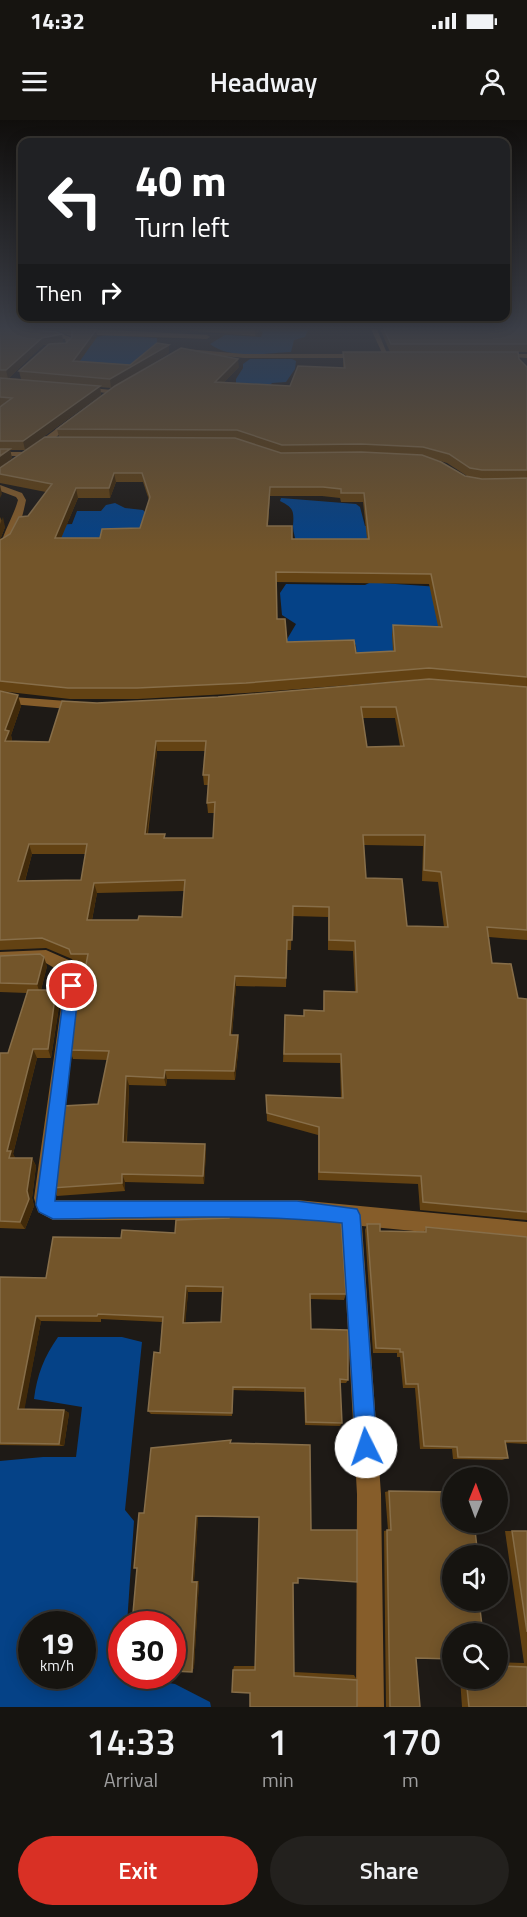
<!DOCTYPE html>
<html lang="en">
<head>
<meta charset="utf-8">
<style>
  body { margin:0; font-family:"Titillium Web",sans-serif; background:#23211e; color:#f1f3f6; height:100vh; display:flex; flex-direction:column; font-size:22px; white-space:nowrap }
  * { box-sizing:border-box; margin:0 }
  p { font-size:20px; color:#9e9e9f }
  .icon { flex:none; width:33px; height:33px; fill:none; stroke:currentColor; stroke-width:2; stroke-linecap:round; stroke-linejoin:round }
  .map { position:relative; height:1587px; overflow:hidden }
  .panel { display:flex; flex-direction:column; background:#161410; flex:1 }
  .panel>* { flex:none }
  .hud { position:absolute; left:18px; top:18px; width:492px; height:183px; border-radius:12px; box-shadow:0 3px 15px #0003,0 0 0 2px #353330; background:#202124; color:#fff; overflow:hidden }
  .needle { width:39px; rotate:1deg }
  .tools { position:absolute; left:442px; top:1347px; display:grid; gap:12px }
  .tools a { display:grid; place-items:center; width:66px; height:66px; border-radius:50%; background:#161410; box-shadow:0 3px 15px #0003,0 0 0 2px #353330; font-size:30px }
  .speed { position:absolute; left:18px; top:1491px; display:flex; gap:12px; font-size:30px; font-weight:700; text-align:center }
  .speed>* { display:grid; place-content:center; width:78px; height:78px; border-radius:50%; background:#161410; box-shadow:0 3px 15px #0003,0 0 0 2px #353330; line-height:1 }
  .speed small { font-size:15px; font-weight:400 }
  .speed .limit { border:9px solid #d22; background:#fff; color:#111 }
  .pin { position:absolute; display:grid; place-items:center; width:51px; height:51px; color:#fff; margin:-26px; border:3px solid #fff; border-radius:50%; box-shadow:0 2px 6px #0007 }
  .me { position:absolute; width:66px; margin:-33px; rotate:356deg; stroke-linejoin:round; filter:drop-shadow(0 0 4px #0008) }
  .turn { display:flex; align-items:center; gap:21px; height:126px; padding:0 18px; font-size:27px }
  .turn .icon { width:78px; height:78px; stroke-width:2.5 }
  .turn b { display:block; font-size:42px; line-height:51px }
  .then { display:flex; align-items:center; height:57px; padding:0 18px; background:#0003; gap:12px; font-size:22px }
  .eta { display:flex; justify-content:space-evenly; align-items:center; height:102px; text-align:center }
  .eta b { font-size:36px; font-weight:600; line-height:42px }
  .primary-button { display:flex; gap:12px; margin-top:auto; padding:12px 18px }
  .primary-button a { flex:1; height:69px; border-radius:36px; background:#d93025; color:#fff; font-size:24px; font-weight:600; line-height:69px; text-align:center }
  .primary-button a+a { background:#23211e; color:#f1f3f6 }
  .status { display:flex; justify-content:space-between; align-items:center; height:42px; padding:0 30px; background:#161410; direction:ltr }
  .status svg { height:16px; fill:currentColor }
  header { display:flex; justify-content:space-between; align-items:center; height:78px; padding:0 18px; background:#161410; font-size:27px; font-weight:600 }
  .map>svg:first-child { display:block }
  .water { fill:#054287; fill-rule:evenodd }
  .lines { fill:none; stroke-linecap:round; stroke-linejoin:round }
  .minor { fill:#865d2a; fill-rule:evenodd }
  .wall { fill:#634213; fill-rule:evenodd }
  .shaded-wall { fill:#412a0a }
  .building { fill:#73552a; stroke:#876e49; stroke-width:1.5; fill-rule:evenodd }
  .route { fill:#1a73e8; stroke:#114b97; stroke-width:1.5 }
</style>
</head>
<body>
<div class="status"><b>14:32</b><svg viewBox="0 0 49 12"><path d="M0 12V9h3v3zM5 12V6h3v6zM10 12V3h3v9zM15 12V0h3v12zM26 1h20v11H26zM47 4h2v5h-2z"/></svg></div>
<header><svg class="icon" aria-label="menu" viewBox="0 0 24 24"><path d="M4 6h16M4 12h16M4 18h16"/></svg>Headway<svg class="icon" aria-label="person" viewBox="0 0 24 24"><circle cx="12" cy="8" r="4"/><path d="M4 21q1-7 8-7t8 7"/></svg></header>
<div class="map">
<svg width="527" height="1587" viewBox="0 0 527 1587">
  <rect width="100%" height="100%" fill="#1e1a16"/>
  <path class="water" d="M257 209H317L308 210 305 217 294 220 291 232C268 233 230 240 210 224L225 215 261 217 263 212Z
    M108 215 157 218V223L139 250 79 242 96 217Z
    M250 239H292L296 241 295 249 286 262 272 263 269 266 236 265V259L243 248V244Z
    M281 378 356 384 360 387 365 406H391L394 420 297 427C296 420 293 413 293 406 294 391 294 388 280 381Z
    M115 383 125 388 143 390 158 405 96 418 85 424 44 414 55 405 72 404 77 391H101L106 385Z
    M367 448H379L381 463 440 467 460 491 401 561C386 567 368 547 357 538L356 525 351 520 294 529 286 521 296 504 282 495 280 473 286 464 365 465 369 463Z
    M58 1217H122L142 1222 125 1390 134 1401 127 1504H122V1556L175 1564 210 1582 211 1587H0V1341L43 1337H76L82 1287 34 1279C37 1255 44 1237 58 1217ZM82 1504V1556H32V1504Z"/>
  <g class="lines">
    <path class="minor" d="M0 209 58 213 70 217 72 223 66 229 55 230 53 227 62 226 66 223 65 219 0 213Z
      M93 209 207 215 210 217 207 219 93 215 90 213Z
      M371 209H377L388 236 383 235Z
      M186 229 244 234H363L366 236 363 238H244L184 232Z
      M527 234V238L495 236 498 234Z
      M126 262 128 265 113 274 78 269 81 267 112 270Z
      M71 298 78 300 38 331H32V327Z
      M0 332H28L32 334 28 336H0Z
      M0 365 22 373 26 380C23 395 16 425 0 430 0 418 14 396 18 380L16 377 0 371Z
      M0 573 13 577 80 582 86 586 80 590 11 584 0 580Z
      M46 830 71 841 80 866 54 1078 55 1080H297L527 1102V1122L362 1106 381 1374 384 1587H356L357 1374 342 1104 297 1100H53L38 1092 34 1078 64 866 58 850 44 842 0 844V832Z"/>
  </g>
  <path class="wall" d="M0 209 63 222 51 224 66 223 72 217 58 211 36 209 96 210 97 217 79 241 130 245 169 233 111 268 100 267 101 275 25 330H10L12 338 0 347V287L1 286H0ZM43 225H48L19 251 21 259 9 258Z
    M171 209H261L255 216Z
    M380 209H527V232H390Z
    M343 232 519 239 527 247V820L489 817 492 843 518 878 527 879V1100L420 1090 418 1064 318 1060V1015L267 1001 266 975 341 978 340 943 283 942 285 895 304 896 323 891 324 871 355 872 353 831 328 830V797L292 796 291 830H287L286 867 236 866 232 915H238L239 924 235 960 167 959 166 966 129 965 127 1022 205 1024 206 1032 204 1064 125 1062V1071L57 1076 52 1068 98 984 107 940 73 939 70 930 87 844H75L72 839 46 828 0 830V571L21 586 11 615 12 621 49 622 97 583 218 577 428 559 246 573 138 579H70L0 571V397L5 407 0 420 10 414 28 396 46 372 0 363V348L59 317 57 309 239 247 223 263 290 266 343 248ZM430 338 447 343 467 356H465ZM116 362H143L149 380 140 408 100 418H61L78 378H110ZM270 376H322L340 378 341 382H363L367 419H292L268 406ZM276 462 429 464 438 506 393 505 392 515 393 531 356 533 287 522 277 499ZM363 598H395L400 626 367 627ZM157 631H205L203 655 204 665H208L207 683 208 693H215L213 718H165L148 714ZM364 725 423 726 422 761 438 762 444 807 407 806 366 758ZM32 734H86L81 760 25 761ZM184 771 182 797 138 800H92L97 773Z
    M0 836 47 846 41 870H56L60 880 51 938H37L13 1034 15 1038H32L36 1046 32 1078 34 1086 25 1109 0 1108V933H8L27 873 0 872Z
    M367 1104 380 1111 424 1112 426 1107 527 1117V1324L506 1323 508 1338 502 1340 453 1339 452 1329H420L415 1268H403L400 1237H397V1233H373L365 1110Z
    M53 1117 346 1174 344 1180 310 1179 311 1209 348 1260 346 1263H340L342 1303 340 1306 305 1305 304 1272 233 1270 232 1296 151 1294 148 1291 160 1233 162 1202 101 1199V1202L41 1201 24 1289 64 1290 69 1293 64 1326 0 1325V1157L46 1158ZM188 1172H222L221 1202 185 1203Z
    M231 1323 298 1458 293 1463 294 1552 354 1555 357 1560 250 1573 233 1550 234 1546H255L259 1398 198 1396 194 1461H199L194 1547 192 1552 144 1393Z
    M389 1371 479 1481 416 1538 420 1587H386L384 1411 388 1410 385 1372Z
    M505 1411H527V1587H462L460 1558H498V1542L524 1543Z"/>
  <path class="shaded-wall" d="M255 209H261L255 216Z
    M96 210 97 217 74 249 73 241Z
    M62 214 63 222 43 225 8 259 6 250 42 218Z
    M169 225V233L111 268 110 259Z
    M238 239 239 247 215 271V262Z
    M100 266 101 275 25 330 23 321Z
    M10 329 12 338 0 347V336Z
    M114 353 116 362 110 378 109 368Z
    M0 365 2 374 0 378Z
    M76 368 78 378 57 428 55 418Z
    M3 397 5 407 0 420V404Z
    M18 575 21 586 11 615 12 621H5V610Z
    M156 621 157 631 146 724 145 714Z
    M29 724 32 734 22 771 18 761Z
    M94 763 97 773 90 810 87 800Z
    M44 837 47 846 40 874 37 864Z
    M235 856 236 866 231 924 230 915Z
    M56 870 60 880 51 938 48 929Z
    M238 915 239 924 235 960 234 951Z
    M33 929 37 938 13 1034 16 1039 9 1038 7 1031Z
    M165 950 167 959 166 966 164 958Z
    M126 956 129 965 126 1030 123 1022Z
    M205 1024 206 1032 204 1064 203 1056Z
    M32 1038 36 1046 32 1078 34 1086 25 1109 20 1102 27 1071Z
    M122 1054 125 1062V1071L122 1063Z
    M186 1166 188 1172 185 1208 183 1203Z
    M36 1196 41 1201 24 1292 18 1289Z
    M64 1290 69 1293 64 1326 59 1324Z
    M196 1396H198L194 1461 192 1462Z
    M199 1461 194 1547 192 1552 197 1462Z"/>
  <path class="building" d="M0 209H26L56 212 62 214 42 218 6 250H0Z
    M71 209 96 210 73 241 130 245 157 223 169 225 110 259 19 251 49 224 66 223 72 217V210Z
    M384 209H527V224H391Z
    M181 228 238 239 215 262 290 266 298 246 345 248 343 232H518L519 239 527 247V350H482L470 348 449 334 423 327 361 324 282 325 237 310 57 309 115 266Z
    M0 258 100 266 23 321H0V287L12 278 0 277Z
    M45 317 235 318 281 333 361 332 422 335 441 342 465 356 482 359 527 358V557L429 548 246 563 137 568H68L0 561V420L10 414 19 397 28 396 52 364 0 354V348ZM114 353H142L150 377 140 408 102 409 100 418H55L76 368H109ZM270 367H323L341 369V373H364L369 419H292V406H267ZM276 452 431 454 442 507 393 505 395 531 356 533 354 520 287 522 285 499H277Z
    M0 329H10L0 336Z
    M429 559 527 567V810L487 807 492 843 511 844 518 878 527 879V1092L423 1082 421 1056 319 1052V1007L267 993 266 975 343 978 341 934H284L285 895 304 896V890L324 891V871L357 872 355 821 329 820V787L293 786 292 820H287L286 858 235 856 230 915H238L234 951 165 950 164 958 126 956 123 1022 205 1024 203 1056 122 1054V1063L52 1068 63 986 98 984 109 931 70 930 77 871H81L88 834H71L69 829 42 818 0 820V571L18 575 5 610 9 611 5 621 49 622 62 581 97 583 218 577ZM361 587H396L404 626 367 627ZM156 621H206L203 655H209L207 683 215 682 213 718H164L165 714H145ZM363 715H425L424 750 441 752 448 807 407 806 402 759 366 758ZM29 724H87L81 760 18 761ZM185 760 182 797 139 796 138 800H87L94 763Z
    M40 834 44 837 37 864 0 863V836Z
    M28 870H56L48 929H33L7 1031H11L9 1038H32L27 1071 29 1079 20 1102 0 1101V933H8Z
    M229 1095H298L341 1099 346 1174H310L311 1209 348 1210V1260L340 1259 342 1303 306 1302 305 1268 233 1267 232 1293 148 1291 154 1232 160 1233 163 1197 98 1194 97 1196H36L18 1289 64 1290 59 1324 0 1323V1157L46 1158 53 1117 121 1118 122 1110 175 1113 176 1100 229 1098ZM186 1166 223 1167 221 1202 183 1203Z
    M367 1104H380V1111L426 1112V1107L527 1117V1321H505L508 1338 458 1337 457 1327 424 1326 418 1264H406L403 1232H400V1229L376 1228Z
    M231 1320 230 1323 310 1325 311 1410H357V1462L298 1458V1463H293L294 1556 357 1560V1587H250V1573L232 1572 233 1550H255L259 1397 196 1396 192 1462H197L192 1552 172 1551V1504H132L137 1448H134L139 1393H144L151 1328Z
    M389 1371 453 1372V1402H474L478 1436H453V1480H483L479 1481 483 1514H453V1539L416 1538 420 1587H390L387 1410H391Z
    M512 1411H527V1512Z
    M498 1546 527 1547V1587H469L466 1558H498Z"/>
  <linearGradient id="sky" x2="0" y2="1"><stop stop-color="#100e0c"/><stop offset="0.48" stop-color="#3b3e47"/><stop offset="1" stop-color="#3b3e47" stop-opacity="0"/></linearGradient>
  <rect width="527" height="432" fill="url(#sky)"/>
  <path class="route" d="M72 860 77 861 79 866 55 1081H297L357 1089 360 1095 377 1327 374 1335 366 1338 359 1335 356 1327 342 1103C247 1093 149 1098 53 1099L39 1092 36 1085 65 866 67 861Z"/>
</svg>
<div class="tools">
<a><svg class="needle" viewBox="-14 -14 28 28"><path d="M0-13l5 13h-10z" fill="#e53935"/><path d="M0 13l5-13h-10z" fill="#9e9e9f"/></svg></a>
<a><svg class="icon" aria-label="sound" viewBox="0 0 24 24"><path d="M4 9h4l5-4v14l-5-4H4zM17 9q2 3 0 6"/></svg></a>
<a><svg class="icon" aria-label="search" viewBox="0 0 24 24"><circle cx="10" cy="10" r="6"/><path d="M15 15l6 6"/></svg></a>
</div>
<div class="speed"><div>19<small>km/h</small></div><div class="limit">30</div></div>
<div class="pin" style="left:72px;top:866px;background:#d93025"><svg class="icon" aria-label="arrive" viewBox="0 0 24 24"><path d="M6 21V4h12l-3 4 3 4H6"/></svg></div>
<svg class="me" style="left:366px;top:1327px" viewBox="-20 -20 40 40"><circle r="19" fill="#fff"/><path d="M0-13L10 11 0 6-10 11z" fill="#1a73e8"/></svg>
<div class="hud">
<div class="turn"><svg class="icon" aria-label="left" viewBox="0 0 24 24"><path d="M17 20v-9H6M10 6l-5 5 5 5"/></svg><div><b>40 m</b>Turn left</div></div>
<div class="then">Then<svg class="icon" aria-label="right" viewBox="0 0 24 24"><path d="M7 20v-9h11M14 6l5 5-5 5"/></svg></div>
</div>
</div>
<section class="panel">
<div class="eta">
<div><b>14:33</b><p>Arrival</p></div>
<div><b>1</b><p>min</p></div>
<div><b>170</b><p>m</p></div>
</div>
<div class="primary-button"><a>Exit</a><a>Share</a></div>
</section>
</body>
</html>
